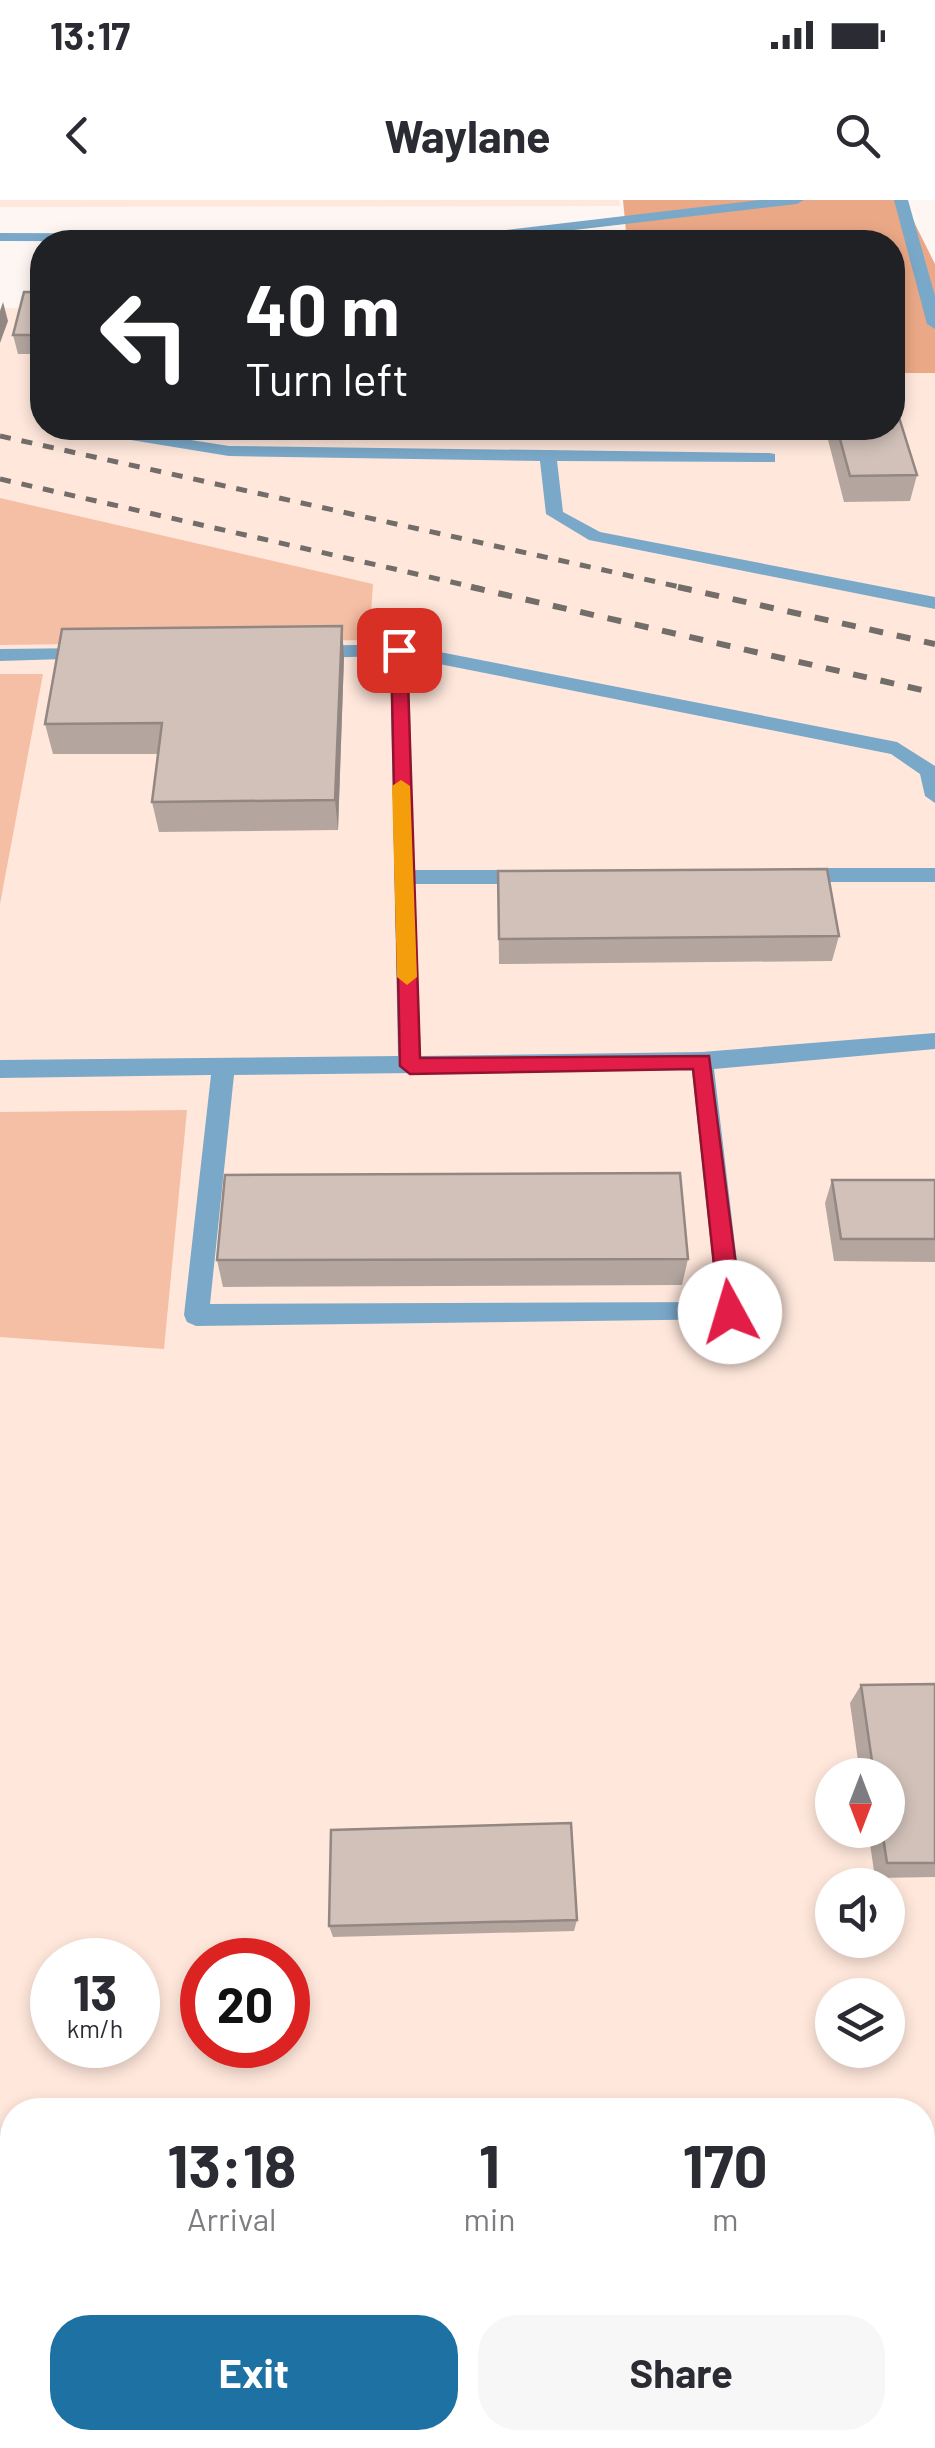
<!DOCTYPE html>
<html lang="en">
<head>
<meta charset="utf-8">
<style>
  body { margin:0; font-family:Barlow,sans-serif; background:#f7f7f7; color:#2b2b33; height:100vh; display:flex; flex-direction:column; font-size:38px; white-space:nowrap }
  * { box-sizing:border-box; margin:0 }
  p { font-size:32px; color:#7c7c81 }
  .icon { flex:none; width:55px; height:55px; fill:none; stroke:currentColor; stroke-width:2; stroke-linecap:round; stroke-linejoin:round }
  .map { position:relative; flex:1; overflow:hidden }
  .details { position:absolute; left:0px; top:1898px; width:935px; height:352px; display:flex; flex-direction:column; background:#fff; border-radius:40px 40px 0 0; box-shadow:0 5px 15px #0003 }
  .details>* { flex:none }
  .hud { position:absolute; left:30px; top:30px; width:875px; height:210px; border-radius:40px; box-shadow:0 5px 15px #0003; background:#202124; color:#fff; overflow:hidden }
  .needle { width:65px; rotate:180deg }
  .fabs { position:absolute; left:815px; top:1558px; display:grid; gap:20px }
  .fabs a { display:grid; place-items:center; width:90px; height:90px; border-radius:50%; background:#fff; box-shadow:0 5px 15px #0003; font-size:50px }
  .speed { position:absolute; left:30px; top:1738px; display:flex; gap:20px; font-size:50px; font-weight:700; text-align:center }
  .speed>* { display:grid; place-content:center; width:130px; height:130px; border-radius:50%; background:#fff; box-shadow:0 5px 15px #0003; line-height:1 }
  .speed small { font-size:25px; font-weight:400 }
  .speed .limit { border:15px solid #d22; background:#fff; color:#111 }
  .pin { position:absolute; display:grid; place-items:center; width:85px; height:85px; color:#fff; margin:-42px; border-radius:20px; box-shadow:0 5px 15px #0006 }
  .me { position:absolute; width:110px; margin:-55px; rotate:354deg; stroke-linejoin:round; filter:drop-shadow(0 0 8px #0008) }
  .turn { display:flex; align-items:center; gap:35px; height:210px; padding:0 50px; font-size:45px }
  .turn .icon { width:130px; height:130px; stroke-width:2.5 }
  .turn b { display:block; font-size:70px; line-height:85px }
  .eta { display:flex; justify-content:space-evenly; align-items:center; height:170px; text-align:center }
  .eta b { font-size:60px; font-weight:700; line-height:70px }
  .cta { display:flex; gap:20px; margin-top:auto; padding:20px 50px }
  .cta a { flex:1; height:115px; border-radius:40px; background:#1e72a3; color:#fff; font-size:40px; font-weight:700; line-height:115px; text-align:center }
  .cta a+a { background:#f7f7f7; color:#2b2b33 }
  .status { display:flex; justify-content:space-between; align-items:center; height:70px; padding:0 50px; background:#fff; direction:ltr }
  .status svg { height:28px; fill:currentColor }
  header { display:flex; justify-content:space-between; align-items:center; height:130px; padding:0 50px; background:#fff; font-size:45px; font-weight:700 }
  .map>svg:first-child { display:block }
  .built { fill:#ffe7db; fill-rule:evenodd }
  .green { fill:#f5bfa5 }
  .forest { fill:#eaa886 }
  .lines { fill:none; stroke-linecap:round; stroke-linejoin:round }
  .minor { fill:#7aa8c8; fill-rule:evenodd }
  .rail-far2 { stroke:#736d6a; stroke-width:5; stroke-dasharray:11 11; stroke-linecap:butt }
  .rail-far1 { stroke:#736d6a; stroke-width:6; stroke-dasharray:14 14; stroke-linecap:butt }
  .rail { stroke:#736d6a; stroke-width:10; stroke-dasharray:22 22; stroke-linecap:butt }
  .wall { fill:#b4a69f }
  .shaded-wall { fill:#928782 }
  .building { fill:#d1c1b9; stroke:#928782; stroke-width:2.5 }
  .route { fill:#e11d48; stroke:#92132f; stroke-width:2.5 }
  .slow { fill:#f59e0b }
</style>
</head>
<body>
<div class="status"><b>13:17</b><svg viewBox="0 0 49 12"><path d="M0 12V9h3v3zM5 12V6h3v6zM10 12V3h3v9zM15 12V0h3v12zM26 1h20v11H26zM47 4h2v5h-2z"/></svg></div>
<header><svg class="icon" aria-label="back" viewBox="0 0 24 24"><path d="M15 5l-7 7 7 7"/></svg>Waylane<svg class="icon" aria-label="search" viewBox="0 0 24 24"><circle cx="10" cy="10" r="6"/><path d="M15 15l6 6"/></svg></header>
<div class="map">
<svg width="935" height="2248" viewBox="0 0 935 2248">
  <rect width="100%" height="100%" fill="#fdf6f3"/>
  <path class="built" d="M0 0H619L620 6 0 7Z
    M0 108H42V228H892L893 173H935V2224L923 2228 922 1910H12V2238H893L860 2248H0ZM832 1575H888V1630H832ZM832 1685H888V1740H832ZM52 1760H138V1845H52ZM202 1760H288V1845H202ZM832 1795H888V1850H832Z"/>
  <path class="green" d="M0 298 373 384 369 440 0 445Z
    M0 474H43L0 704Z
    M187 910 164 1149 0 1137V912Z"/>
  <path class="forest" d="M623 0H903L935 64V173H893L892 42H627Z"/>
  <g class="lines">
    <path class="minor" d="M760 0H804L797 4 472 42 0 41V33L464 35Z
      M894 0H908L935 96V129L927 124Z
      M80 228H115L229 246 769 253 775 254V262L557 261 563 312 600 332 935 397V409L589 340 546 314 540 261 229 256 88 233Z
      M399 444 897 542 935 566V603L925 596 920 574 891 554 409 458 413 670H530L540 677 530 684H414L421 856 702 852 935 833V849L714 869 743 1112 740 1119 196 1126 187 1122 184 1115 211 875 0 878V860L398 856 390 456 309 458 300 452 309 446ZM692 870 717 1102 210 1104 234 875Z
      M89 448 98 454 96 458 0 461V449Z
      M795 668H935V682H795L785 675Z
      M935 1957V1991L922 1994V1961Z
      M0 2041H12V2075H0Z"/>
    <path class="rail-far2" d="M0 236 689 389
      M0 279 482 389"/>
    <path class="rail-far1" d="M471 387 935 493
      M678 387 935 444"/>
    <path class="rail" d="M922 2019 935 2016
      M922 2183 935 2179
      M37 2248 76 2238
      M707 2248 742 2238"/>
  </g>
  <path class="wall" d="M42 92V154H18L13 135Z
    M488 228H766L764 239 488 237Z
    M825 228H892L917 275 910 301 844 302Z
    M344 457 338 630 159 632 152 602 158 554H53L45 524Z
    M498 671 839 736 832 761 499 764Z
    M832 980H935V1062L834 1061 825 1003Z
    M688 1059 682 1085 223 1087 217 1060Z
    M935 1484V1677L875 1678 868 1630H888V1575H860L850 1503 861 1485Z
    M577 1720 574 1731 333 1737 329 1726Z"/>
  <path class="shaded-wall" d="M3 102 8 121 0 143V111Z
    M342 426 344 457 338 630 335 600Z"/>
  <path class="building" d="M24 92H42V135H13Z
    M892 195 917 275 850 276 837 228H892Z
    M342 426 335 600 152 602 162 523 45 524 62 429Z
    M827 669 839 736 499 739 498 671Z
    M680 973 688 1059 217 1060 225 975Z
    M832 980H935V1039H841Z
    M935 1484V1663H887L882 1630H888V1575H874L861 1485Z
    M571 1623 577 1720 329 1726 331 1630Z"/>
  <path class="route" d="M399 445 407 450 420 858 709 856 742 1112 739 1119H722L719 1112 693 869 410 874 400 866 391 450Z"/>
  <path class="slow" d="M401 580 410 586 417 777 407 785 397 777 392 586Z"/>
</svg>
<div class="fabs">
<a><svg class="needle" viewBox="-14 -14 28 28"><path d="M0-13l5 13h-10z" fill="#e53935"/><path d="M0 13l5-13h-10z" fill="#7c7c81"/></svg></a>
<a><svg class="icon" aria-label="sound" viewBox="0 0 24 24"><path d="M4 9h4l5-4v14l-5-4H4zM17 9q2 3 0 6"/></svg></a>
<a><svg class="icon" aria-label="layers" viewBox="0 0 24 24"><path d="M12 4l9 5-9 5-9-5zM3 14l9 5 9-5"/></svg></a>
</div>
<div class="speed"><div>13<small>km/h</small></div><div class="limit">20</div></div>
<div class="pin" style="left:399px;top:450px;background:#d93025"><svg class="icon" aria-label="arrive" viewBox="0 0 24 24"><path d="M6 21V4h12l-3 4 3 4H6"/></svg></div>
<svg class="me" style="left:730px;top:1112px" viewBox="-20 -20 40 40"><circle r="19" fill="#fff"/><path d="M0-13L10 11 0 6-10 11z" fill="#e11d48"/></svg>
<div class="hud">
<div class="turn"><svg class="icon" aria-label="left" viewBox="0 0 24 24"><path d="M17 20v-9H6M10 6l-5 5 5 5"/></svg><div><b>40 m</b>Turn left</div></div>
</div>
<section class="details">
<div class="eta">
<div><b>13:18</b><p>Arrival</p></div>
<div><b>1</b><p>min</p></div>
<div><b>170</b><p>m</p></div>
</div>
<div class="cta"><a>Exit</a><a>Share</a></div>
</section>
</div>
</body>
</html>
